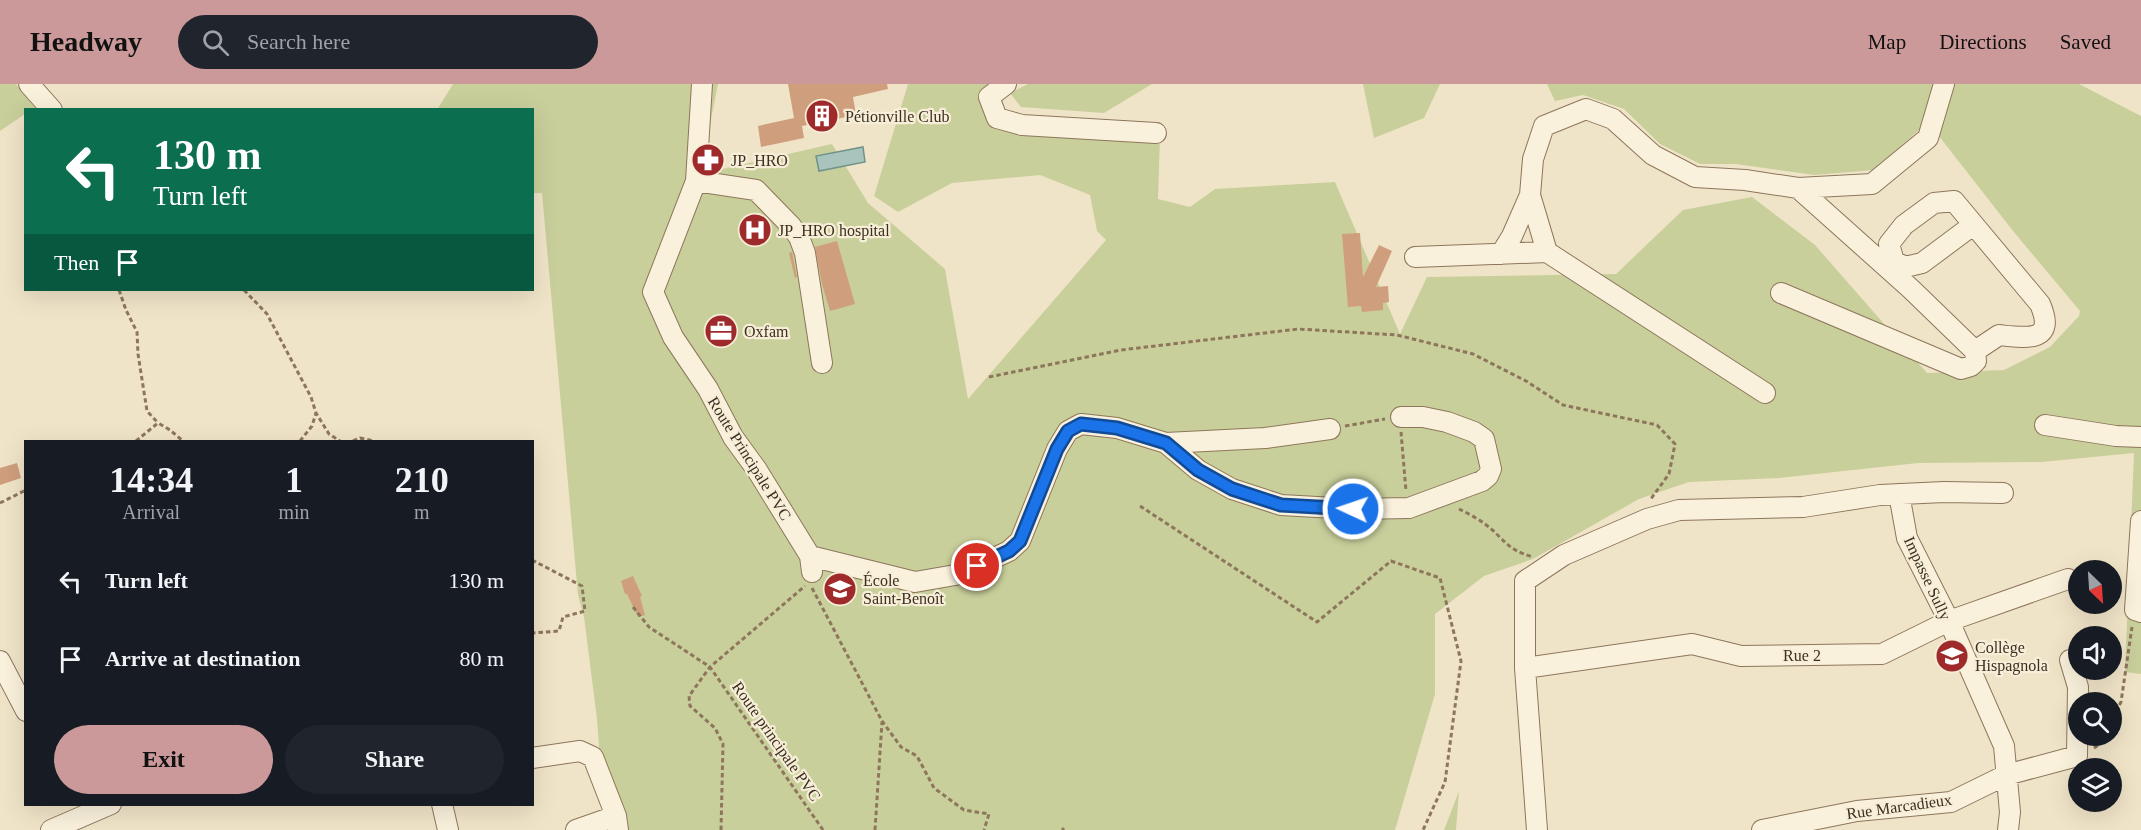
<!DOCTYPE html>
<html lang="en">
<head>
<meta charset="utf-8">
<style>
  body { margin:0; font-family:"Times New Roman",serif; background:#20242c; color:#f1f3f6; height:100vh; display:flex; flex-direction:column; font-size:22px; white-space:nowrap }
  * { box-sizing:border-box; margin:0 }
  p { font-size:20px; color:#9ea1a6 }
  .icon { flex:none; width:33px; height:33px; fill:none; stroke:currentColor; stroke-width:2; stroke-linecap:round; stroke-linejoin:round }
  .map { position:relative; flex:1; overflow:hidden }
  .side { position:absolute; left:24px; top:356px; width:510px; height:366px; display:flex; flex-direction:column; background:#171b24; border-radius:0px; box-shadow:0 6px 24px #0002 }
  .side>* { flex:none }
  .hud { position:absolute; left:24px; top:24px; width:510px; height:183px; border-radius:0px; box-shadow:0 6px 24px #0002; background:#0b6e4f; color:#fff; overflow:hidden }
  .needle { width:39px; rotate:155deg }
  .buttons { position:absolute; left:2068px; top:476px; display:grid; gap:12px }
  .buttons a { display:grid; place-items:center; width:54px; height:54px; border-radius:50%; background:#171b24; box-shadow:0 6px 24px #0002; font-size:30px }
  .pin { position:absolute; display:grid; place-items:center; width:51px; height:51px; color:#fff; margin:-26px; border:3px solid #fff; border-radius:50%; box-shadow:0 2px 6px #0007 }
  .me { position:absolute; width:66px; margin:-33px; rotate:273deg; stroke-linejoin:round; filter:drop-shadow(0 0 4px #0008) }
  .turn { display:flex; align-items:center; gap:21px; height:126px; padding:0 30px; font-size:27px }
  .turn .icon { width:78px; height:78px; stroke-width:2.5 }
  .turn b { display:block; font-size:42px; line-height:51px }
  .then { display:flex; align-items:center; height:57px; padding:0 30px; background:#0003; gap:12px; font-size:22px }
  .eta { display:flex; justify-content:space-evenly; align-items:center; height:102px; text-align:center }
  .eta b { font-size:36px; font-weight:800; line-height:42px }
  .cta { display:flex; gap:12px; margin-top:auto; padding:12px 30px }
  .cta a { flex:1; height:69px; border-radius:36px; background:#cc999b; color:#111; font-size:24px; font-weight:800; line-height:69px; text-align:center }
  .cta a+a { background:#20242c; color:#f1f3f6 }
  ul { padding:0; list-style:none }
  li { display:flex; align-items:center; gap:18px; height:78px; padding:0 30px }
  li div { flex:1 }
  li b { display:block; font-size:22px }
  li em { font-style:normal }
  header { display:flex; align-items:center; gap:36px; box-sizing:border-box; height:84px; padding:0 30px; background:#cc999b; color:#111 }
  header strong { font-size:28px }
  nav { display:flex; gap:33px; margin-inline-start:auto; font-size:21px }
  .search { width:420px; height:54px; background:#20242c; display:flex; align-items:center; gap:15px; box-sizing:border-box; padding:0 21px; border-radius:33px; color:#9ea1a6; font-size:22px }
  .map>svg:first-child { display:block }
  .green { fill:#c9cf9b }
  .water { fill:#a9c4bc; stroke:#6f938a; stroke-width:1.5 }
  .building { fill:#cf9f7d }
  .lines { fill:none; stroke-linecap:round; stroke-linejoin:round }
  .minor-casing { stroke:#8d765c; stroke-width:22 }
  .path { stroke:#8d765c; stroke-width:3; stroke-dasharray:4.5 3; stroke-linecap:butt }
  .minor { stroke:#faf1dc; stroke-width:20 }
  .route-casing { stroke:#114b97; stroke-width:15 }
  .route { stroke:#1a73e8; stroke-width:10 }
  .labels { text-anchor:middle; stroke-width:4.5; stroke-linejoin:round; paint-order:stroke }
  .poi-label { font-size:16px; fill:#3d2e20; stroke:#f7eed8; text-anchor:start }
  .street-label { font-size:16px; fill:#3d2e20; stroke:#f7eed8 }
</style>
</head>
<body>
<header>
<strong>Headway</strong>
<div class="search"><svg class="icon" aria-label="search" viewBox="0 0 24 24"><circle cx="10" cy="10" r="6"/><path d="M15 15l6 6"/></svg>Search here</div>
<nav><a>Map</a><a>Directions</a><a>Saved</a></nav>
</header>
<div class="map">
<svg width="2141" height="746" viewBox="0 0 2141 746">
  <rect width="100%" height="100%" fill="#f0e4c8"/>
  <path class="green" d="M0 0H16L35 24 26 26 25 30 0 47Z
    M453 0H718L700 90 832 60 868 119 945 185 968 315 1106 156 1097 147 1090 111 1040 91 952 99 898 128 874 112 908 0H988L982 6 987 31 1160 54 1158 115 1190 123 1215 105 1335 98 1400 250 1427 193 1616 190 1683 126 1752 113 1815 161 1927 289 2004 286 2050 263 2079 232 2080 227 2013 147 1928 38 1874 86 1814 91 1736 80H1700L1660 60 1624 25 1583 11 1555 17 1547 0H2079L2141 32V590L2125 588 2134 369 2042 378 1918 379 1779 394 1689 398 1639 415 1533 475 1484 492 1435 530V610L1395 746H605L597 635 584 533 578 511 542 109H533L532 26H437Z
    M1028 0H1152L1104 29 1021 23 1010 9Z
    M1363 0H1440L1424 34 1374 54Z
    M1459 707 1456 746H1444Z"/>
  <path class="water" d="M863 63 865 78 819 87 816 72Z"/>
  <path class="building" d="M788 0H887L888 5 853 13 856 31 802 42 804 54 761 63 758 42 794 34Z
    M1360 149 1363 193 1379 161 1392 167 1376 203 1388 202 1389 218 1383 219V226L1362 228 1361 222 1348 223 1342 150Z
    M837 157 855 220 830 227 822 200 815 163Z
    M792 168 797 193 795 194 789 169Z
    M17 379 21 394 0 401V384Z
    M633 492 642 512 640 513 645 531 638 533 627 510H625L621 497Z"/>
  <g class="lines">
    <defs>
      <path id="minor" d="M29 0 52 26
        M702 0 696 97 653 208 673 253 708 305 733 353 757 386 810 472 812 488
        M1006 0 989 13 997 34 1022 41 1156 49
        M696 97 756 106 791 142 799 153 805 169 822 279
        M1973 141 1922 179 1905 183 1894 177 1889 160 1904 141 1934 119 1954 117 2040 220C2057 259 2026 254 1999 251L1975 267
        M1501 170 1512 152 1530 111
        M1415 173 1547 168
        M1781 209 1961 285 1971 282 1976 277 1975 267 1911 205 1798 104
        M1765 309 1547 168 1530 111 1533 75 1544 42 1586 25 1613 35 1653 71 1695 93 1745 96 1798 104 1872 100 1928 54 1944 0
        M2045 341 2116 352 2141 353
        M1330 345 1265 354 1166 359 1198 386 1232 405 1281 421 1353 425 1409 424 1482 397 1488 392 1491 385 1484 355 1474 348 1447 338 1423 333H1401
        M1899 410 1907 454 1949 537 2004 662 2010 728 2008 746
        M2141 437 2135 526 2141 528
        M810 472 915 498 961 490 1009 467 1020 457 1057 365 1068 347 1081 340 1117 344 1166 359
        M0 577 26 627
        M1525 584 1692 560 1741 572 1882 570 1949 537 2068 495
        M532 674 580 667 593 673 616 732 618 746
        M442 720 448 746
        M51 746 111 720
        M576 746 616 732
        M1537 746 1525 584V497L1564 471 1647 435 1679 426 1803 423 1880 411 1944 408 2003 409
        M1762 746 1857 727 1951 718 2006 691 2077 672 2078 603 2070 576"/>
    </defs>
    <use href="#minor" class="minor-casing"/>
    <path class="path" d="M119 206 126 226 137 248 138 270 147 327 158 339
      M244 206 267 230 311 313 316 329 329 350 340 357
      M989 293 1121 266 1298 245 1397 251 1473 270 1526 297 1563 321 1657 341 1675 360 1669 390 1650 416
      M1345 342 1385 335
      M1401 348 1406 407
      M136 357 158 339 170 346 183 357
      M300 357 312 342 316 329
      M353 357 360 354 374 357
      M0 419 26 406
      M1140 422 1317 538 1391 477 1440 494 1461 577 1445 698 1423 746
      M1459 425C1467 429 1477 434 1485 440 1504 454 1505 465 1533 473
      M532 476 582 502 585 527 563 533 559 547 532 549
      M812 504 882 637 901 663 917 672 934 704 964 726 989 730 984 746
      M633 523 649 543 710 583 823 746
      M2112 634 2121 618 2132 543
      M2094 664 2097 662 2103 651
      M721 746 723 660 715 644 690 622 689 612 710 583 805 502
      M875 746 882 638
      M1062 746 1064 744"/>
    <use href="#minor" class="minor"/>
  </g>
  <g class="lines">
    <defs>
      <path id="route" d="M977 482 1009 467 1020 457 1057 365 1068 347 1081 340 1117 344 1166 359 1198 386 1232 405 1281 421 1353 425"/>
    </defs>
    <use href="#route" class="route-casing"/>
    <use href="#route" class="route"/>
  </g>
  <defs>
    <symbol id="building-disc" viewBox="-11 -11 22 22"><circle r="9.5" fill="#9e2a2b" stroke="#f7eed8"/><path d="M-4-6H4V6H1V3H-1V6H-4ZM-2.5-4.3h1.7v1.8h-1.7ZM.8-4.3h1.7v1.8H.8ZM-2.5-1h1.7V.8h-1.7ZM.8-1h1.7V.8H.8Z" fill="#fff"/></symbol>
    <symbol id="pharmacy-disc" viewBox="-11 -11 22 22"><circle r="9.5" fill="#9e2a2b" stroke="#f7eed8"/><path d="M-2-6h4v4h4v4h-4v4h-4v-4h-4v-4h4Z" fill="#fff"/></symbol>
    <symbol id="hospital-disc" viewBox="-11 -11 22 22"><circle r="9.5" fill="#9e2a2b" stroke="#f7eed8"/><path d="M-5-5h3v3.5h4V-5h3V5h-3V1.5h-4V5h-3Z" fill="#fff"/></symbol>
    <symbol id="office-disc" viewBox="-11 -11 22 22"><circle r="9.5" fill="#9e2a2b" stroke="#f7eed8"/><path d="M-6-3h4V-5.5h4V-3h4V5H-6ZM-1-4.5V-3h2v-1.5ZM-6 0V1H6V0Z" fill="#fff"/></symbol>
    <symbol id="school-disc" viewBox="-11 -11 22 22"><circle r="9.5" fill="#9e2a2b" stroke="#f7eed8"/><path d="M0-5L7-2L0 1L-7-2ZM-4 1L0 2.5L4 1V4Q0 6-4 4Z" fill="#fff"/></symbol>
  </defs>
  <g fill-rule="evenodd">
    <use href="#building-disc" x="803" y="13" width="38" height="38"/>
    <use href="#pharmacy-disc" x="689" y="57" width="38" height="38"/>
    <use href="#hospital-disc" x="736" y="127" width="38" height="38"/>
    <use href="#office-disc" x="702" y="228" width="38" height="38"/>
    <use href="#school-disc" x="821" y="486" width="38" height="38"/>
    <use href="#school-disc" x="1933" y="553" width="38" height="38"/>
  </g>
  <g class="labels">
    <g class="poi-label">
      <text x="845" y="38">Pétionville Club</text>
      <text x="731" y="82">JP_HRO</text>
      <text x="778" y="152">JP_HRO hospital</text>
      <text x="744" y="253">Oxfam</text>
      <text x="863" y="502">École<tspan x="863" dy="18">Saint-Benoît</tspan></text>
      <text x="1975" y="569">Collège<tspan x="1975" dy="18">Hispagnola</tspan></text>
    </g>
    <g class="street-label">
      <text transform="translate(750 374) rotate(58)" y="6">Route Principale PVC</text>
      <text transform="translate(1928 494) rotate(65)" y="6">Impasse Sully</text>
      <text x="1802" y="577">Rue 2</text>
      <text transform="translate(777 657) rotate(55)" y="6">Route principale PVC</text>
      <text transform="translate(1899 722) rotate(-8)" y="6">Rue Marcadieux</text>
    </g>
  </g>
</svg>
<div class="buttons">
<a><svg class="needle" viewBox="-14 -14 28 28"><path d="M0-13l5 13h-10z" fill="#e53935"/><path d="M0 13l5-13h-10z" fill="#9ea1a6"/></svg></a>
<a><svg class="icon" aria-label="sound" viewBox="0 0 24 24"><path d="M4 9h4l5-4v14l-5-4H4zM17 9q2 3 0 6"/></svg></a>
<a><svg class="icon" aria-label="search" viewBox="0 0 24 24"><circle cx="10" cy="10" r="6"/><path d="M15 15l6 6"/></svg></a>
<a><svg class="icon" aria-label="layers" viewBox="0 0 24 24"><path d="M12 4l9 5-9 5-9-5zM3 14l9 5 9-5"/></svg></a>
</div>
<div class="pin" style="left:977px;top:482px;background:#d93025"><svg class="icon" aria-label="arrive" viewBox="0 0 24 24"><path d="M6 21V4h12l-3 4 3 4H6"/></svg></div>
<svg class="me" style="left:1353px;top:425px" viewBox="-20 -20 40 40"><circle r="17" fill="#1a73e8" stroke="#fff" stroke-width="3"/><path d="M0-11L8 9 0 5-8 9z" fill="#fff"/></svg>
<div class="hud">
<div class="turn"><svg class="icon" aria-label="left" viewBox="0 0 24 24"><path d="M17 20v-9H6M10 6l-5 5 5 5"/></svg><div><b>130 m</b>Turn left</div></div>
<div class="then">Then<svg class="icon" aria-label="arrive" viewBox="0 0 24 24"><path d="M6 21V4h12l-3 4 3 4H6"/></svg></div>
</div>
<section class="side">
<div class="eta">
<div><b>14:34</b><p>Arrival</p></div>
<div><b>1</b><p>min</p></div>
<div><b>210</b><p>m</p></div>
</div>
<ul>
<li><svg class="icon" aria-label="left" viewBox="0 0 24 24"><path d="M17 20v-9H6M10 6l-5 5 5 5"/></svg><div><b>Turn left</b></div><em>130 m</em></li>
<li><svg class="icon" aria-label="arrive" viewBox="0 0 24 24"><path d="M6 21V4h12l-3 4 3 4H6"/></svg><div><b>Arrive at destination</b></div><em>80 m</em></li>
</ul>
<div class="cta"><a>Exit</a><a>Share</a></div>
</section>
</div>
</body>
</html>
